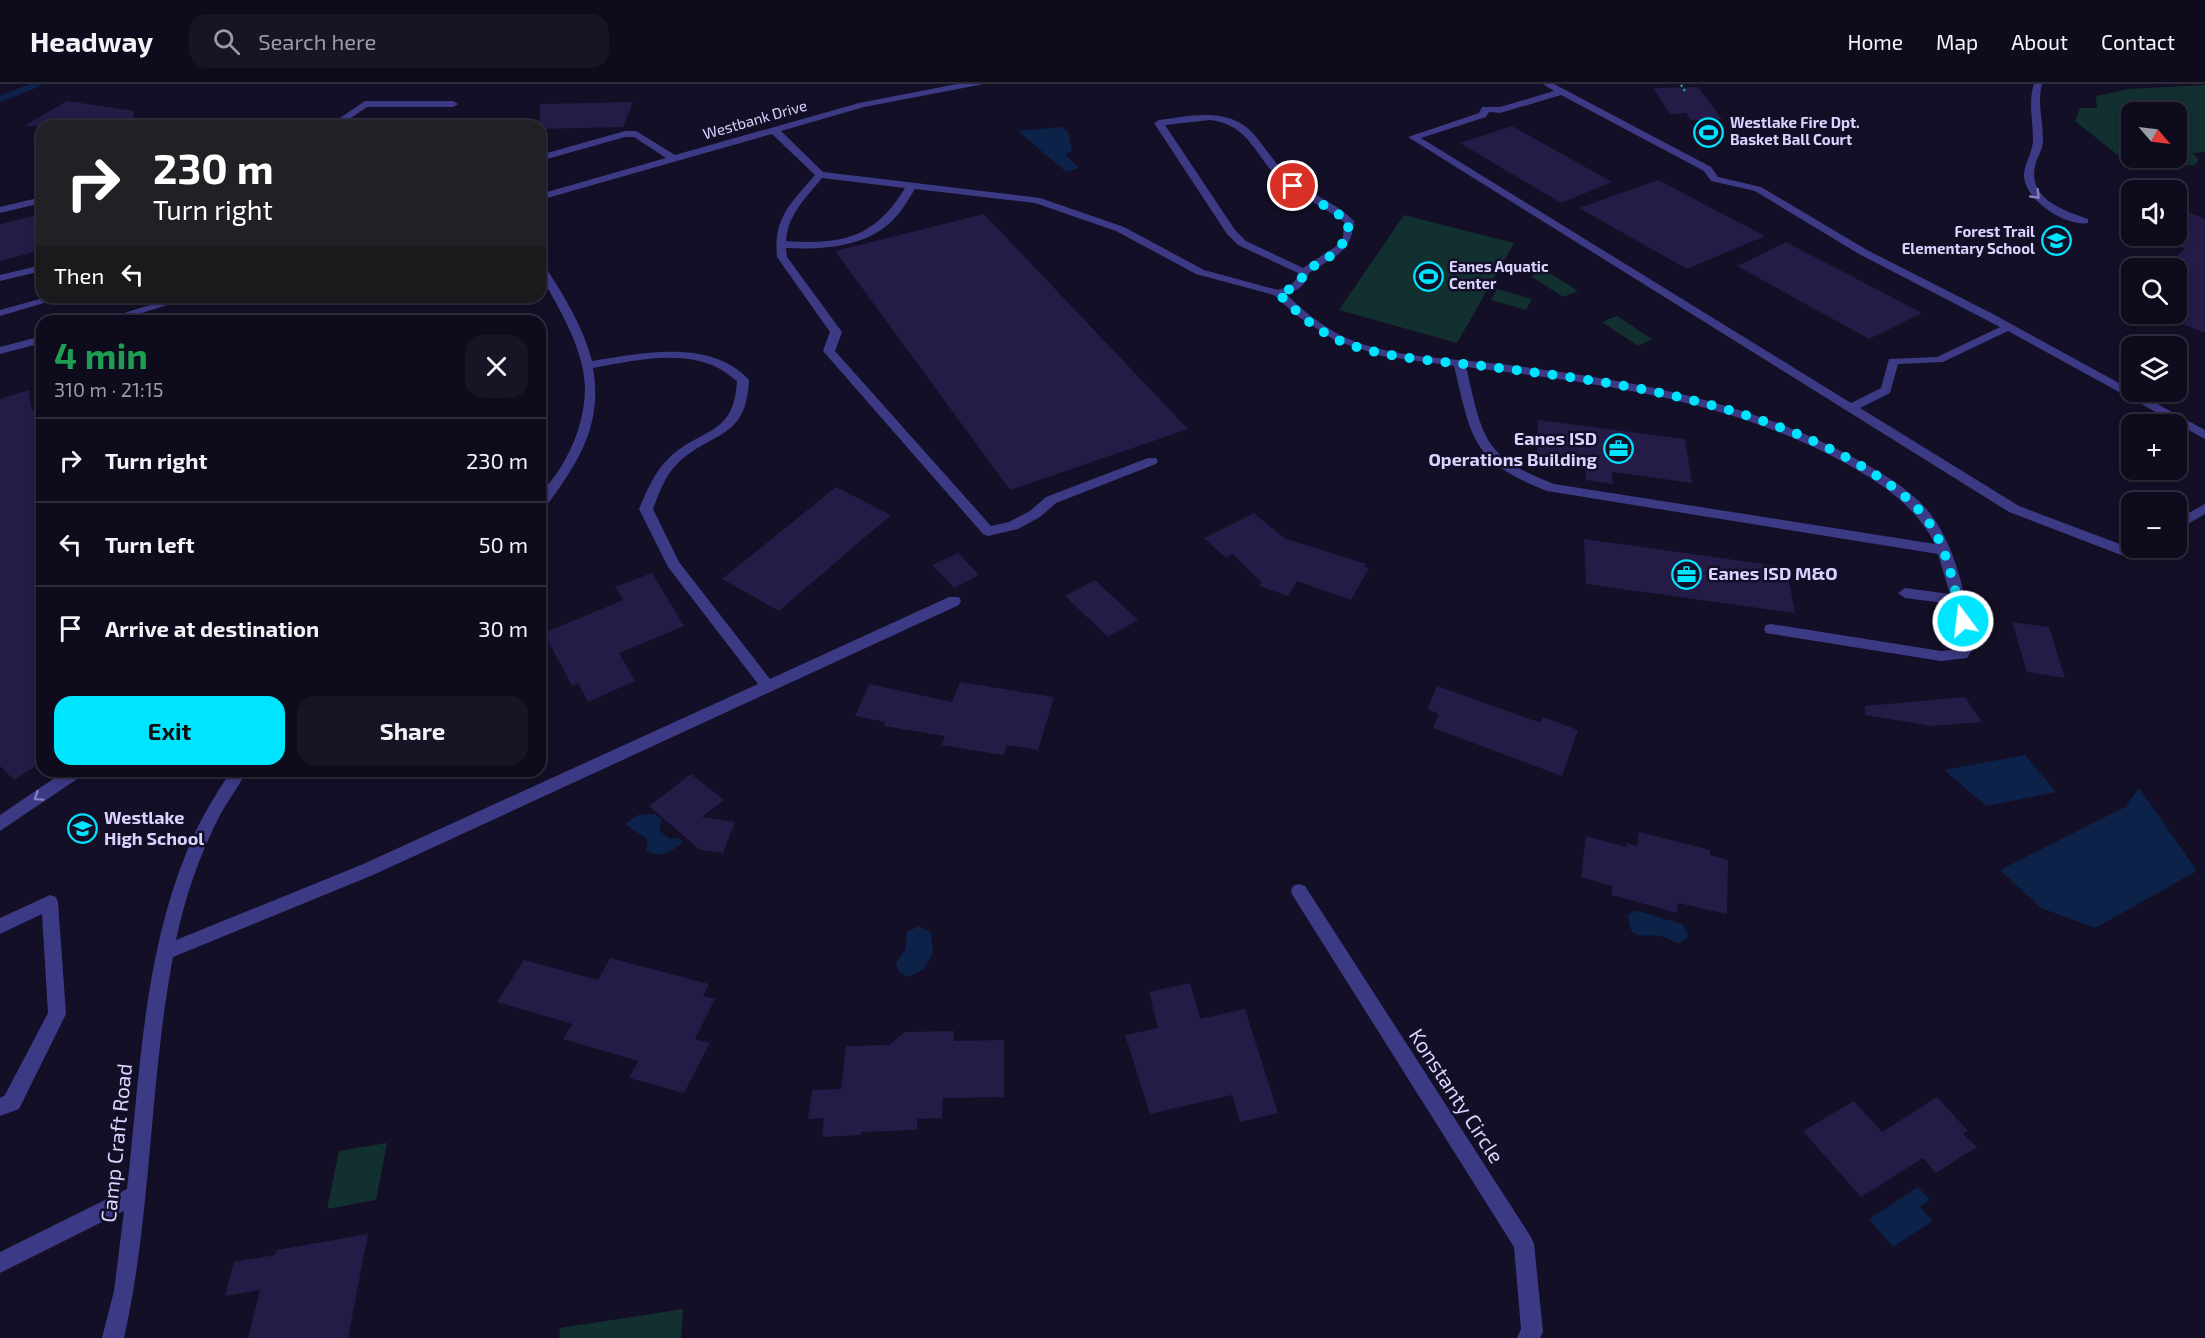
<!DOCTYPE html>
<html lang="en">
<head>
<meta charset="utf-8">
<style>
  body { margin:0; font-family:"Exo 2",sans-serif; background:#171425; color:#f1f3f6; height:100vh; display:flex; flex-direction:column; font-size:22px; white-space:nowrap }
  * { box-sizing:border-box; margin:0 }
  p { font-size:20px; color:#9b9ba3 }
  .icon { flex:none; width:33px; height:33px; fill:none; stroke:currentColor; stroke-width:2; stroke-linecap:round; stroke-linejoin:round }
  .map { position:relative; flex:1; overflow:hidden }
  .side { position:absolute; left:36px; top:231px; width:510px; height:462px; display:flex; flex-direction:column; background:#0e0b1c; border-radius:18px; box-shadow:0 3px 9px #0003,0 0 0 2px #2e2b3b }
  .side>* { flex:none }
  .banner { position:absolute; left:36px; top:36px; width:510px; height:183px; border-radius:18px; box-shadow:0 3px 9px #0003,0 0 0 2px #2e2b3b; background:#202124; color:#fff; overflow:hidden }
  .needle { width:39px; rotate:118deg }
  .tools { position:absolute; left:2121px; top:18px; display:grid; gap:12px }
  .tools a { display:grid; place-items:center; width:66px; height:66px; border-radius:12px; background:#0e0b1c; box-shadow:0 3px 9px #0003,0 0 0 2px #2e2b3b; font-size:30px }
  .pin { position:absolute; display:grid; place-items:center; width:51px; height:51px; color:#fff; margin:-26px; border:3px solid #fff; border-radius:50%; box-shadow:0 2px 6px #0007 }
  .me { position:absolute; width:66px; margin:-33px; rotate:345deg; stroke-linejoin:round; filter:drop-shadow(0 0 4px #0008) }
  .turn { display:flex; align-items:center; gap:21px; height:126px; padding:0 18px; font-size:27px }
  .turn .icon { width:78px; height:78px; stroke-width:2.5 }
  .turn b { display:block; font-size:42px; line-height:51px }
  .then { display:flex; align-items:center; height:57px; padding:0 18px; background:#0003; gap:12px; font-size:22px }
  .round { display:grid; place-items:center; flex:none; width:63px; height:63px; border-radius:18px; background:#171425 }
  .summary { display:flex; align-items:center; justify-content:space-between; height:102px; padding:0 18px }
  h1 { font-size:36px; font-weight:700; line-height:45px; color:#1e9e55 }
  .button { display:flex; gap:12px; margin-top:auto; padding:12px 18px }
  .button a { flex:1; height:69px; border-radius:18px; background:#00e5ff; color:#111; font-size:24px; font-weight:700; line-height:69px; text-align:center }
  .button a+a { background:#171425; color:#f1f3f6 }
  ul { padding:0; list-style:none }
  li { display:flex; align-items:center; gap:18px; height:84px; padding:0 18px; border-top:2px solid #2e2b3b }
  li div { flex:1 }
  li b { display:block; font-size:22px }
  li em { font-style:normal }
  header { display:flex; align-items:center; gap:36px; box-sizing:border-box; height:84px; padding:0 30px; background:#0e0b1c; border-bottom:2px solid #2e2b3b }
  header strong { font-size:28px }
  nav { display:flex; gap:33px; margin-inline-start:auto; font-size:21px }
  .search { width:420px; height:54px; background:#171425; display:flex; align-items:center; gap:15px; box-sizing:border-box; padding:0 21px; border-radius:18px; color:#9b9ba3; font-size:22px }
  .map>svg:first-child { display:block }
  .green { fill:#12302f; fill-rule:evenodd }
  .water { fill:#0c2248 }
  .lines { fill:none; stroke-linecap:round; stroke-linejoin:round }
  .stream { stroke:#0c2248; stroke-width:6 }
  .building { fill:#241b47 }
  .path { stroke:#2fb8b0; stroke-width:2; stroke-dasharray:2 3; stroke-linecap:butt }
  .minor { fill:#3d3a85; fill-rule:evenodd }
  .oneway { stroke:#837fbc }
  .route { stroke:#00e5ff; stroke-width:10; stroke-dasharray:0 18 }
  .labels { text-anchor:middle; stroke-width:5; stroke-linejoin:round; paint-order:stroke }
  .far-street-label { font-size:15px; fill:#d9d4ff; stroke:#130f26 }
  .far-poi-label { font-size:15px; font-weight:bold; fill:#d9d4ff; stroke:#130f26; text-anchor:start }
  .poi-label { font-size:18px; font-weight:bold; fill:#d9d4ff; stroke:#130f26; text-anchor:start }
  .near-street-label { font-size:21px; fill:#d9d4ff; stroke:#130f26 }
</style>
</head>
<body>
<header>
<strong>Headway</strong>
<div class="search"><svg class="icon" aria-label="search" viewBox="0 0 24 24"><circle cx="10" cy="10" r="6"/><path d="M15 15l6 6"/></svg>Search here</div>
<nav><a>Home</a><a>Map</a><a>About</a><a>Contact</a></nav>
</header>
<div class="map">
<svg width="2205" height="1254" viewBox="0 0 2205 1254">
  <rect width="100%" height="100%" fill="#130f26"/>
  <path class="green" d="M2205 1V68L2192 69 2199 75 2195 81 2134 84 2075 37 2080 24H2097L2096 12 2129 5ZM2132 28H2176V74H2132Z
    M1404 131 1514 159 1457 259 1339 226Z
    M1545 186 1578 207 1563 213 1531 192Z
    M1497 205 1532 215 1526 226 1491 216Z
    M1617 232 1652 255 1638 262 1602 238Z
    M387 1059 376 1116 327 1125 339 1067Z
    M683 1225 681 1254H559L560 1244Z"/>
  <path class="water" d="M1062 43 1068 48 1072 67 1065 70 1079 84 1066 88 1018 47Z
    M2025 671 2056 708 1986 722 1944 686Z
    M2139 704 2197 787 2095 844 2041 824 2000 786 2125 723Z
    M655 730 662 736 659 746 670 755 678 754 683 758C670 769 660 775 645 766L648 762 646 754 624 740 638 731Z
    M1634 826 1682 840 1688 850 1687 854 1679 859C1672 858 1668 854 1662 852 1647 848 1629 861 1628 831Z
    M919 842 931 849 933 869 923 886 907 893 898 887 896 879 905 866 907 848Z
    M1918 1103 1930 1116 1920 1123 1933 1137 1893 1163 1869 1135Z"/>
  <g class="lines">
    <path class="stream" d="M0 15 38 0"/>
  </g>
  <path class="building" d="M1698 3 1722 35 1691 36 1686 29 1670 30 1653 4Z
    M67 17 134 27 133 42H24Z
    M633 18 623 43 540 45V20Z
    M1512 42 1612 98 1561 119 1460 59Z
    M1658 96 1765 152 1687 185 1579 124Z
    M2188 128 2205 135V249L2157 230H2176V184H2163L2185 165 2158 155 2162 152H2176V138Z
    M42 130V166L0 177V140Z
    M984 130 1188 345 1010 406 835 167Z
    M1786 158 1922 229 1869 255 1737 182Z
    M29 306 32 326 42 325V678L14 696 0 682V315Z
    M1538 336 1685 355 1692 399 1612 388 1613 400 1586 396 1585 383 1537 376Z
    M836 403 891 431 779 527 722 495Z
    M1254 429 1284 454 1366 480 1364 483 1369 484 1351 516 1297 497 1288 512 1259 502 1261 498 1233 470 1226 474 1204 454Z
    M1584 455 1786 483 1795 529 1586 500Z
    M958 469 979 491 954 504 932 481Z
    M652 489 684 542 619 569 635 597 588 618 578 599 572 602 544 549 623 516 615 503Z
    M1095 496 1138 536 1108 553 1065 512Z
    M2012 538 2049 543 2065 594 2027 588Z
    M960 598 1054 613 1038 666 1007 661 1003 671 941 661 945 652 884 642 885 638 855 632 869 600 952 618Z
    M1437 602 1532 636 1541 638 1543 633 1578 646 1562 692 1433 644 1439 630 1427 625Z
    M1965 613 1982 638 1932 642 1865 631V622Z
    M691 690 724 716 702 733 735 738 723 769 700 766 649 722Z
    M1639 748 1710 766V771L1728 776 1727 830 1678 819 1677 829 1612 811V802L1581 793 1586 752 1626 763V759L1637 762Z
    M610 874 709 900 703 912 715 915 695 955 710 959 684 1009 629 994 638 977 563 955 572 940 497 918 524 876 598 896Z
    M1190 899 1200 935 1245 925 1278 1029 1240 1038 1232 1011 1150 1030 1125 951 1158 944 1149 908Z
    M954 947V957L1004 956V1013L943 1014 942 1034 917 1035V1046L861 1048V1051L822 1053 824 1034 808 1035 812 1006 841 1005 846 962 889 961 905 948Z
    M1937 1013 1968 1047 1963 1050 1977 1063 1936 1089 1923 1074 1861 1113 1803 1047 1854 1017 1882 1048Z
    M368 1150 348 1254H248L260 1206 225 1212 234 1178 275 1171 277 1166Z"/>
  <g class="lines">
    <path class="path" d="M1681 1 1685 7"/>
    <path class="minor" d="M957 0H984L864 23 781 47 823 88 1040 114 1124 143 1204 186 1278 206C1288 203 1296 200 1298 189L1238 161 1227 150 1154 39 1159 36C1194 31 1233 22 1257 54 1269 69 1278 84 1293 96 1312 111 1338 120 1354 137 1352 169 1333 173 1309 189 1306 202 1297 207 1286 210 1303 227 1322 242 1344 253 1391 274 1449 274 1500 280 1622 295 1747 315 1856 375 1882 389 1910 405 1929 428 1958 465 1964 514 1976 559L1967 574 1941 577 1766 549 1764 545 1766 541 1771 540 1941 567 1958 565 1962 559 1952 520 1905 514 1898 509 1905 504 1950 510 1938 470 1547 407C1472 377 1472 357 1454 282L1382 272 1336 257 1296 231 1274 211 1196 190 1116 147 1035 119 915 105C908 116 902 127 893 136 867 163 822 166 786 164L787 173 842 248 835 267 991 442 1009 438 1030 427 1046 413 1148 374H1156L1158 377 1156 380 1056 419 1040 433 1018 445 988 452 983 450 823 267 830 248 777 173C773 134 791 119 815 91L772 50 540 116V110L666 74 634 53H625L540 77V71L625 47H636L675 71 859 19ZM1210 36C1251 41 1254 73 1282 97 1301 113 1324 123 1344 138L1343 154 1335 163 1303 184 1246 157 1235 146 1165 41ZM822 94 905 104C875 154 842 161 786 157 788 130 806 114 822 94ZM1466 283C1595 299 1729 315 1845 379 1881 399 1915 421 1935 460L1554 400C1482 372 1483 354 1466 283Z
      M1543 0H1554L1711 83 1718 93 1761 103 1867 166 1991 229 2205 346V355L2008 247 1943 278 1898 280 1890 309 1860 324 2019 422 2133 465 2152 464 2151 467 2134 476 2009 428 1408 53 1479 29 1482 23H1500L1554 7ZM1561 11 1704 87 1711 97 1755 107 1859 170 2000 243 1937 273 1889 275 1881 304 1851 319 1421 54 1486 33 1489 28 1500 29Z
      M2034 0H2042C2037 18 2043 37 2043 56 2043 66 2037 73 2035 82 2028 115 2063 126 2088 135V139C2065 143 2023 115 2024 90 2025 78 2033 68 2033 55 2033 37 2028 18 2034 0Z
      M365 17H453L458 20 453 23H367L339 42H328Z
      M42 113V119L0 129V123Z
      M540 180 544 181C563 210 583 242 592 277 641 269 711 254 749 296 746 357 712 346 677 380 665 392 659 409 653 425L679 478 770 595 949 513H959L961 517 959 521 373 791 173 873C149 1000 152 1129 124 1254H102L114 1207 124 1127 0 1189V1168L127 1105C140 991 143 874 187 767 198 739 214 713 231 687H247C239 702 228 716 220 731 200 770 185 813 176 856L361 781 758 600 668 483 639 425C647 406 655 387 670 373 703 343 734 352 737 297 731 293 725 287 718 284 682 265 631 277 593 284 603 342 578 379 545 424L540 425C540 404 549 402 559 386 575 361 585 333 585 303 584 273 569 243 555 217 548 204 540 195 540 180Z
      M42 181V187L0 197V191Z
      M47 213H64L0 232V226Z
      M176 213H193L116 237H98Z
      M42 252V259L0 270V263Z
      M2205 420V430L2176 447V436Z
      M65 687H85L83 691 0 747V731Z
      M1299 800 1305 802 1531 1153 1534 1160 1543 1248 1540 1254H1517L1521 1245 1514 1163 1293 812 1291 807 1293 802Z
      M50 811 56 813 58 818 66 930 19 1025 0 1032V1014L5 1011 48 929 42 830 0 850V834Z"/>
  </g>
  <defs><path id="oneway-chevron" d="M-2-3.5L2.5 0L-2 3.5" fill="none" stroke-width="1.6" stroke-linecap="round" stroke-linejoin="round" transform="scale(1.5)"/></defs>
  <g class="oneway">
    <use href="#oneway-chevron" transform="translate(2036 111) rotate(46)"/>
    <use href="#oneway-chevron" transform="translate(38 713) rotate(146)"/>
  </g>
  <g class="lines">
    <path class="route" d="M1293 102 1349 137C1346 169 1329 172 1304 188 1300 203 1291 205 1278 209 1295 226 1312 243 1334 254 1378 276 1450 277 1499 284 1624 299 1759 319 1868 386 1888 399 1909 413 1924 432 1948 461 1953 502 1963 537"/>
  </g>
  <defs>
    <symbol id="stadium-ring" viewBox="-11 -11 22 22"><circle r="9.5" fill="#130f26" stroke="#00e5ff" stroke-width="1.5"/><path d="M0-5a6.5 5 0 1 0 0 10a6.5 5 0 1 0 0-10ZM-3.5-1.8h7v3.6h-7Z" fill="#00e5ff"/></symbol>
    <symbol id="school-ring" viewBox="-11 -11 22 22"><circle r="9.5" fill="#130f26" stroke="#00e5ff" stroke-width="1.5"/><path d="M0-5L7-2L0 1L-7-2ZM-4 1L0 2.5L4 1V4Q0 6-4 4Z" fill="#00e5ff"/></symbol>
    <symbol id="office-ring" viewBox="-11 -11 22 22"><circle r="9.5" fill="#130f26" stroke="#00e5ff" stroke-width="1.5"/><path d="M-6-3h4V-5.5h4V-3h4V5H-6ZM-1-4.5V-3h2v-1.5ZM-6 0V1H6V0Z" fill="#00e5ff"/></symbol>
  </defs>
  <g fill-rule="evenodd">
    <use href="#stadium-ring" x="1692" y="32" width="33" height="33"/>
    <use href="#school-ring" x="2040" y="140" width="33" height="33"/>
    <use href="#stadium-ring" x="1412" y="176" width="33" height="33"/>
    <use href="#office-ring" x="1602" y="348" width="33" height="33"/>
    <use href="#office-ring" x="1670" y="474" width="33" height="33"/>
    <use href="#school-ring" x="66" y="728" width="33" height="33"/>
  </g>
  <g class="labels">
    <g class="far-street-label">
      <text transform="translate(755 36) rotate(-16)" y="5">Westbank Drive</text>
    </g>
    <g class="far-poi-label">
      <text x="1730" y="44">Westlake Fire Dpt.<tspan x="1730" dy="17">Basket Ball Court</tspan></text>
      <text x="2035" y="153" text-anchor="end">Forest Trail<tspan x="2035" dy="17">Elementary School</tspan></text>
      <text x="1449" y="188">Eanes Aquatic<tspan x="1449" dy="17">Center</tspan></text>
    </g>
    <g class="poi-label">
      <text x="1597" y="361" text-anchor="end">Eanes ISD<tspan x="1597" dy="21">Operations Building</tspan></text>
      <text x="1708" y="496">Eanes ISD M&amp;O</text>
      <text x="104" y="740">Westlake<tspan x="104" dy="21">High School</tspan></text>
    </g>
    <g class="near-street-label">
      <text transform="translate(1456 1012) rotate(57)" y="7">Konstanty Circle</text>
      <text transform="translate(117 1059) rotate(-84)" y="7">Camp Craft Road</text>
    </g>
  </g>
</svg>
<div class="tools">
<a><svg class="needle" viewBox="-14 -14 28 28"><path d="M0-13l5 13h-10z" fill="#e53935"/><path d="M0 13l5-13h-10z" fill="#9b9ba3"/></svg></a>
<a><svg class="icon" aria-label="sound" viewBox="0 0 24 24"><path d="M4 9h4l5-4v14l-5-4H4zM17 9q2 3 0 6"/></svg></a>
<a><svg class="icon" aria-label="search" viewBox="0 0 24 24"><circle cx="10" cy="10" r="6"/><path d="M15 15l6 6"/></svg></a>
<a><svg class="icon" aria-label="layers" viewBox="0 0 24 24"><path d="M12 4l9 5-9 5-9-5zM3 14l9 5 9-5"/></svg></a>
<a>+</a>
<a>−</a>
</div>
<div class="pin" style="left:1293px;top:102px;background:#d93025"><svg class="icon" aria-label="arrive" viewBox="0 0 24 24"><path d="M6 21V4h12l-3 4 3 4H6"/></svg></div>
<svg class="me" style="left:1963px;top:537px" viewBox="-20 -20 40 40"><circle r="17" fill="#00e5ff" stroke="#fff" stroke-width="3"/><path d="M0-11L8 9 0 5-8 9z" fill="#fff"/></svg>
<div class="banner">
<div class="turn"><svg class="icon" aria-label="right" viewBox="0 0 24 24"><path d="M7 20v-9h11M14 6l5 5-5 5"/></svg><div><b>230 m</b>Turn right</div></div>
<div class="then">Then<svg class="icon" aria-label="left" viewBox="0 0 24 24"><path d="M17 20v-9H6M10 6l-5 5 5 5"/></svg></div>
</div>
<section class="side">
<div class="summary"><div><h1>4 min</h1><p>310 m · 21:15</p></div><a class="round"><svg class="icon" aria-label="close" viewBox="0 0 24 24"><path d="M6 6l12 12M18 6L6 18"/></svg></a></div>
<ul>
<li><svg class="icon" aria-label="right" viewBox="0 0 24 24"><path d="M7 20v-9h11M14 6l5 5-5 5"/></svg><div><b>Turn right</b></div><em>230 m</em></li>
<li><svg class="icon" aria-label="left" viewBox="0 0 24 24"><path d="M17 20v-9H6M10 6l-5 5 5 5"/></svg><div><b>Turn left</b></div><em>50 m</em></li>
<li><svg class="icon" aria-label="arrive" viewBox="0 0 24 24"><path d="M6 21V4h12l-3 4 3 4H6"/></svg><div><b>Arrive at destination</b></div><em>30 m</em></li>
</ul>
<div class="button"><a>Exit</a><a>Share</a></div>
</section>
</div>
</body>
</html>
